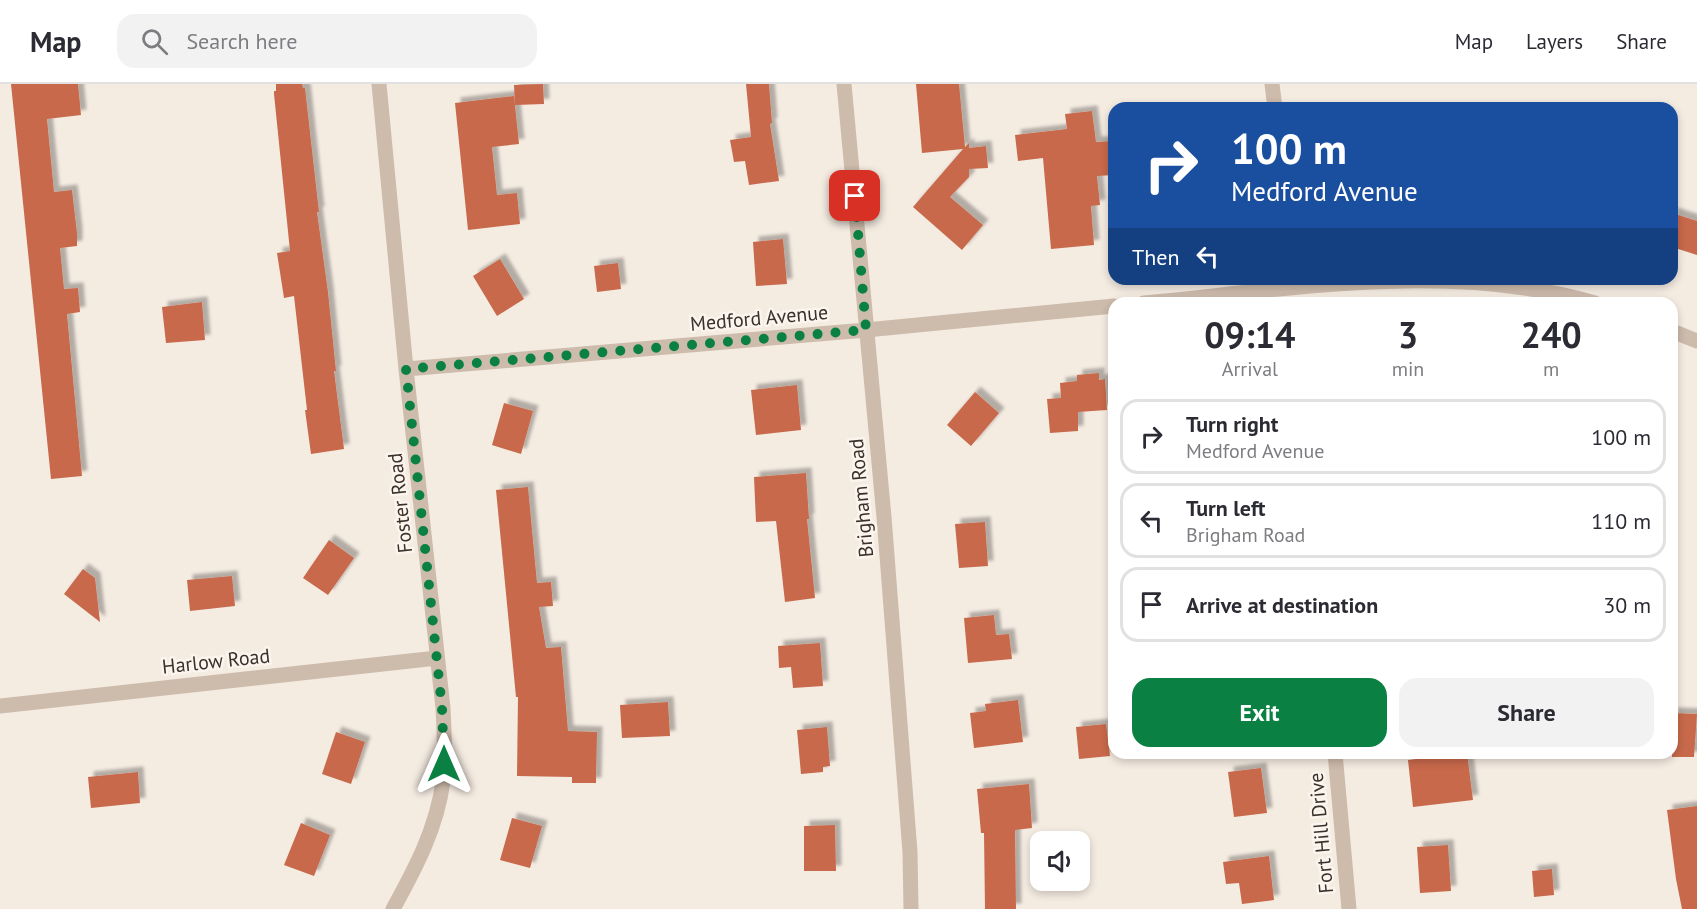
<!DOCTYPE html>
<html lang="en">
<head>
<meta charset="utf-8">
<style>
  body { margin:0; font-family:"PT Sans",sans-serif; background:#f2f2f3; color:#2b2b33; height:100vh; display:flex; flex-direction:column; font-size:22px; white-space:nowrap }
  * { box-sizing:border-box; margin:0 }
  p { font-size:20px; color:#7c7c81 }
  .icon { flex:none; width:33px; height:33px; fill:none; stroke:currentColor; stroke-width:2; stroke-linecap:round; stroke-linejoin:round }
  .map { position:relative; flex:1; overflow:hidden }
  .side { position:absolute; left:1108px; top:213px; width:570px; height:462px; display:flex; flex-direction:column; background:#fff; border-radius:18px; box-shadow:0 3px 9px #0003 }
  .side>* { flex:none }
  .guide { position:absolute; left:1108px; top:18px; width:570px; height:183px; border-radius:18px; box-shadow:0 3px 9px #0003; background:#1a4fa0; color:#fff; overflow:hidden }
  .tools { position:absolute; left:1030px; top:747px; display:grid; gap:12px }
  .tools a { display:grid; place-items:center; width:60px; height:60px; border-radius:12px; background:#fff; box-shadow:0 3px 9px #0003; font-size:30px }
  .pin { position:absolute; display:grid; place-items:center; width:51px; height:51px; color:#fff; margin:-26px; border-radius:12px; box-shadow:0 3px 9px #0006 }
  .me { position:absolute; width:66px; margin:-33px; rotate:0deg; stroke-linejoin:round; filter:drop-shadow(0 0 4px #0008) }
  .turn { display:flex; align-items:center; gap:21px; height:126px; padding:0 24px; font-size:27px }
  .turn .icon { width:78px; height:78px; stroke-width:2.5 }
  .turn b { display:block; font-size:42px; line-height:51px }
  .then { display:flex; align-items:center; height:57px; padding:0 24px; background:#0003; gap:12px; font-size:22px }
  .eta { display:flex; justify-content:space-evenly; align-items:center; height:102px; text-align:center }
  .eta b { font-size:36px; font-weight:800; line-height:42px }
  .cta { display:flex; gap:12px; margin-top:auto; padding:12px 24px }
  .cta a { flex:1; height:69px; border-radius:18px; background:#0b8043; color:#fff; font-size:24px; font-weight:800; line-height:69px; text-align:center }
  .cta a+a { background:#f2f2f3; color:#2b2b33 }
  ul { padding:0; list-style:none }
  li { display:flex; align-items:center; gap:18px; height:75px; margin:0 12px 9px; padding:0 12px; border:3px solid #e1e1e2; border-radius:18px }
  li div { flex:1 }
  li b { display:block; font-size:22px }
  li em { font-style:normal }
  header { display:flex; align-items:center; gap:36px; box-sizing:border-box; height:84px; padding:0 30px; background:#fff; border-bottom:2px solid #e1e1e2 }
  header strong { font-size:28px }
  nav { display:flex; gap:33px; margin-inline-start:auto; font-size:21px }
  .search { width:420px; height:54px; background:#f2f2f3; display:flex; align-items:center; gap:15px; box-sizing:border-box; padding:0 21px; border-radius:18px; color:#7c7c81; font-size:22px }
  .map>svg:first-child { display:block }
  .building { fill:#c8694b; filter:url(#shadow) }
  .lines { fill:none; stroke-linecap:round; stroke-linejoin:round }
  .minor { stroke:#cdbbac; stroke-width:15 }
  .route { stroke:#0b8043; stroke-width:10; stroke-dasharray:0 18 }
  .labels { text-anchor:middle; stroke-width:5; stroke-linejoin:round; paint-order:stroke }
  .street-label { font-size:20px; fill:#3b302b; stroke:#fbf5ee }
</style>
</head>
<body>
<header>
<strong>Map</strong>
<div class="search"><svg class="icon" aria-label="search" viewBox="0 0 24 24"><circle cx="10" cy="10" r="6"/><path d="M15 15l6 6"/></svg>Search here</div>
<nav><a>Map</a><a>Layers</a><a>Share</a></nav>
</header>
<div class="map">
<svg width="1697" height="825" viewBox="0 0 1697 825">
  <defs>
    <filter id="shadow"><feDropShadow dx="5.5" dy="-5.5" stdDeviation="1.5" flood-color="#0004"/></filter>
  </defs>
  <rect width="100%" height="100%" fill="#f4ebe1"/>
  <path class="building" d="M11 0H78L81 31 47 35 54 108 72 106 77 149V162L60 164 64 205 78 204 80 228 67 230 82 392 51 395Z
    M276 0H302L303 4H305L319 128H317L328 208 336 287H334L344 365 311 370 305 326H307L294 212 284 214 277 169 290 167 274 10V7H276Z
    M543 0 544 20 515 21 514 1Z
    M746 0H769L772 39 770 40 779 97 749 101 745 77 734 78 730 56 751 53Z
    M916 0H959L965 63 969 59V64L986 62 988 84 969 85V93L950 113 983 141 962 166 913 123 963 65 922 69Z
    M514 12 519 60 492 63 497 111 517 109 520 140 468 146 455 19Z
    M1092 27 1096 58 1113 57 1114 74V91L1097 92 1100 121 1091 122 1094 161 1051 165 1043 74 1018 77 1015 51 1067 45 1065 30Z
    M1672 129 1697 137V171L1672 163Z
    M783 155 787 200 756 202 753 158Z
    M500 175 524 215 497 232 473 192Z
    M618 179 621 205 597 208 594 182Z
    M202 218 205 256 166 259 162 223Z
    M1099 289V296L1105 295 1107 326 1078 328V347L1050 349 1047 315 1061 314 1060 299 1077 297V291Z
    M797 301 801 346 756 351 751 306Z
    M975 308 999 329 971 362 947 341Z
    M504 319 533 327 521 370 492 361Z
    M806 389 809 435H807L815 514 785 518 776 437 756 438 754 393Z
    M528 403 537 499 551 498 553 522 539 523 546 564 561 563 568 647 597 648 596 699H572V693L517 692 518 613H516L496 406Z
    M985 438 988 482 959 484 955 440Z
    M329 456 354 474 328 511 303 494Z
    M83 485 95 494 100 538 64 510Z
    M232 492 235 522 190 527 187 496Z
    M994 531 996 551 1009 550 1012 575 968 579 964 534Z
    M820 559 823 602 793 604 791 583 779 584 778 562Z
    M1018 616 1023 658 974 664 970 629 986 627 985 620Z
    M668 618 670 652 622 654 620 621Z
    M1672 629 1697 630 1694 673H1672Z
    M1106 640 1110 672 1079 675 1076 643Z
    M827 643 830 682 823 683V688L801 690 797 646Z
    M336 648 365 658 351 700 322 690Z
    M1467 669 1473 716 1413 723 1408 676Z
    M1261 684 1267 729 1234 733 1228 688Z
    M138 688 140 719 91 724 88 693Z
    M1029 700 1032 744 1015 746 1016 825H985L984 749H981L977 705Z
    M1697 722V825H1682L1676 795 1667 726Z
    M512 734 542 742 530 784 500 776Z
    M301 739 330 751 314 792 284 781Z
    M835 741 836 787H804V742Z
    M1448 761 1451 807 1420 809 1417 763Z
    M1269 772 1274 816 1242 820 1239 799 1226 800 1223 778Z
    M1552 785 1554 811 1534 813 1532 787Z"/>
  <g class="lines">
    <path class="minor" d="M379 0 406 285 443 624C444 648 446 673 443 697 437 744 415 785 393 825
      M844 0 884 433 910 768 911 825
      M1272 0 1275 24
      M1144 219C1292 205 1449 177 1595 219
      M1672 247 1697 257
      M406 285 866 246 1114 222
      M0 622 437 574
      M1335 669 1349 825"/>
  </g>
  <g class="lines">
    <path class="route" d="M444 680 442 624 406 285 866 246 855 112"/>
  </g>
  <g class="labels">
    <g class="street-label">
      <text transform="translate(759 234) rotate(-5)" y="7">Medford Avenue</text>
      <text transform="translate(861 414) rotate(-95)" y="7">Brigham Road</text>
      <text transform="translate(400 419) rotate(-96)" y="7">Foster Road</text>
      <text transform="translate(216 577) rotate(-6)" y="7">Harlow Road</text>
      <text transform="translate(1321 749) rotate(-95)" y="7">Fort Hill Drive</text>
    </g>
  </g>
</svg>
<div class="tools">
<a><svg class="icon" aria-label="sound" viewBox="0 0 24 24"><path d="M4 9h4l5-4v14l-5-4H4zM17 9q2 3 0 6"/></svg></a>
</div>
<div class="pin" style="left:855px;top:112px;background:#d93025"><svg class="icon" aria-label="arrive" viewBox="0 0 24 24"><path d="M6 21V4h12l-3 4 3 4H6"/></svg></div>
<svg class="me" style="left:444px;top:680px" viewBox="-20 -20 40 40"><path d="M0-17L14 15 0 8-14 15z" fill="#0b8043" stroke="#fff" stroke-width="4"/></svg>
<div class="guide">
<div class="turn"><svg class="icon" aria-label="right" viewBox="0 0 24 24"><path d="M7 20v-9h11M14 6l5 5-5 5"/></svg><div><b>100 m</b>Medford Avenue</div></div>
<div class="then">Then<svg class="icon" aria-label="left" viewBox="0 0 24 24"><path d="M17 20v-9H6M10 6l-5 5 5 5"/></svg></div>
</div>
<section class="side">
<div class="eta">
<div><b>09:14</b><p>Arrival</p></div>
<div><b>3</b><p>min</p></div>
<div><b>240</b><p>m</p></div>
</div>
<ul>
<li><svg class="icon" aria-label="right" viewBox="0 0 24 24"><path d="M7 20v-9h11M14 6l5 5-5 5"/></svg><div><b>Turn right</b><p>Medford Avenue</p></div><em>100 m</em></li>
<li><svg class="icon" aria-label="left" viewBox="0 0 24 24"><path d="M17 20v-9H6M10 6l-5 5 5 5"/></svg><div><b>Turn left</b><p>Brigham Road</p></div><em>110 m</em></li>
<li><svg class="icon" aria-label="arrive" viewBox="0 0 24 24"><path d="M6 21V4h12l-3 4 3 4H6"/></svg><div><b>Arrive at destination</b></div><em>30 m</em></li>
</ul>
<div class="cta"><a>Exit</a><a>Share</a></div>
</section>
</div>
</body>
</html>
